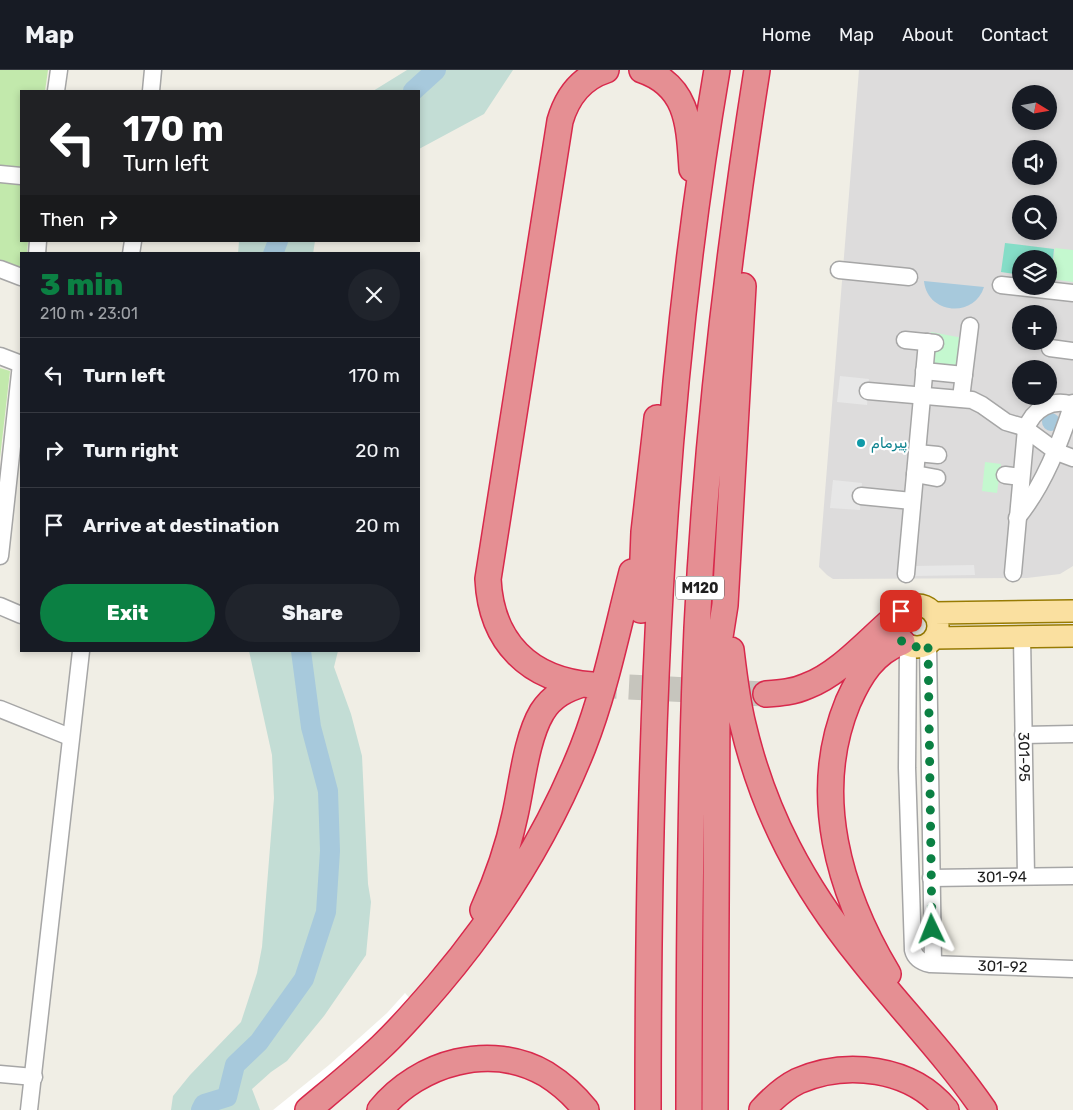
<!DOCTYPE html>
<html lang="en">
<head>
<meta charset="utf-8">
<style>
  body { margin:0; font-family:Rubik,Cairo,sans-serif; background:#20242c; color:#f1f3f6; height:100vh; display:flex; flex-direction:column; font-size:19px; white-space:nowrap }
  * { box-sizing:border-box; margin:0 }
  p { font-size:16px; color:#9ea1a6 }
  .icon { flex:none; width:28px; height:28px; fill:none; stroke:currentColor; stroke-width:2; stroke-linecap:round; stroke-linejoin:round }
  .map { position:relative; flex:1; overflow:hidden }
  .details { position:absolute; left:20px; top:182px; width:400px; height:400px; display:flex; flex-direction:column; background:#171b24; border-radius:0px; box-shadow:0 2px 8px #0003 }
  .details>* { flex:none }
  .banner { position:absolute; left:20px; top:20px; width:400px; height:152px; border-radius:0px; box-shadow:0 2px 8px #0003; background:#202124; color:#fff; overflow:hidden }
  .needle { width:32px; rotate:101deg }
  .fabs { position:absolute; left:1012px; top:15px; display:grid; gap:10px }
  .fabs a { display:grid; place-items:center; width:45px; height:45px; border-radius:50%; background:#171b24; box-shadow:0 2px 8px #0003; font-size:25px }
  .pin { position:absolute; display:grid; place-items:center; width:42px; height:42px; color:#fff; margin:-21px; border-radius:10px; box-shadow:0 2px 8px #0006 }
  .me { position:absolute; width:55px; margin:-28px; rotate:358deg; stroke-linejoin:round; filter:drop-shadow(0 0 4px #0008) }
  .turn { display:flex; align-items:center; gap:18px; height:105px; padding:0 20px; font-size:22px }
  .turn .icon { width:65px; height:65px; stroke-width:2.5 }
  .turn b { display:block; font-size:35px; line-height:42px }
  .then { display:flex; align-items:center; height:48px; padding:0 20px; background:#0003; gap:10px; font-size:19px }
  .round { display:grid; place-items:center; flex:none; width:52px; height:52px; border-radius:26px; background:#20242c }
  .summary { display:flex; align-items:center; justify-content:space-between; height:85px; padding:0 20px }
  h1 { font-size:30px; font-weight:800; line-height:38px; color:#0b8043 }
  .action { display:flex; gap:10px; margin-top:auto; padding:10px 20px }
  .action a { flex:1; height:58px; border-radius:30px; background:#0b8043; color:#fff; font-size:20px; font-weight:800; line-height:58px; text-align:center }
  .action a+a { background:#20242c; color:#f1f3f6 }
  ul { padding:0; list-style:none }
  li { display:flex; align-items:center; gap:15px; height:75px; padding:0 20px; border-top:1px solid #363941 }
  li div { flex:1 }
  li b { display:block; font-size:19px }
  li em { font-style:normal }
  header { display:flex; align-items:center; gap:30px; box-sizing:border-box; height:70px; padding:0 25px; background:#171b24; border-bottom:1px solid #363941 }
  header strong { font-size:24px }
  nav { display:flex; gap:28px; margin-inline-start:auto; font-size:18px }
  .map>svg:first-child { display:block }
  .residential { fill:#dddcdc; fill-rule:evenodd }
  .grass { fill:#c2e9ac }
  .wetland { fill:#c3ddd5 }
  .park { fill:#c4f8cf }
  .pitch { fill:#85ddc7 }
  .parking { fill:#e7e7e7 }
  .water { fill:#a7c9dc }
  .pier { fill:#fff }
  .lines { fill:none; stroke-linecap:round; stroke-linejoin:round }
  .river { stroke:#a7c9dc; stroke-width:20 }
  .highway-tunnel { stroke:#c6c5bd; stroke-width:25; stroke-dasharray:25 12; stroke-linecap:butt }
  .minor-casing { stroke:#a6a6a6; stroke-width:19 }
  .major-casing { stroke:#977b03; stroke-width:24 }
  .highway-casing { stroke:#d8294c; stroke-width:28 }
  .minor { stroke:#fff; stroke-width:16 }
  .major { stroke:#fae0a0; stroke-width:21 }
  .highway { stroke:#e58f93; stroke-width:25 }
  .route { stroke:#0b8043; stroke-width:9; stroke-dasharray:0 16.2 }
  .culture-dot { fill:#0f9aa8; stroke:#fff; stroke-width:2 }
  .labels { text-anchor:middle; stroke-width:4.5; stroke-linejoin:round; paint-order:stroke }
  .shield { fill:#fff; stroke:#626262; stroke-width:1 }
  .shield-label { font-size:14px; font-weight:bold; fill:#1f1f1f }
  .culture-label { font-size:15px; fill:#0d838f; stroke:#fff; text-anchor:start }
  .street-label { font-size:15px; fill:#1f1f1f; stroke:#fff }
</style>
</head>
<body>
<header>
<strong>Map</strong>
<nav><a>Home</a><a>Map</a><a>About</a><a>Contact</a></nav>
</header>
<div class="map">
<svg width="1073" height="1040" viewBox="0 0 1073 1040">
  <rect width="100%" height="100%" fill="#f0eee5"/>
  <path class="residential" d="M859 0H1073V496L1060 504 1027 508 833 509 827 505 819 497ZM1021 24H1049V51H1021ZM1021 79H1049V106H1021ZM1021 134H1049V161H1021ZM1021 189H1049V216H1021ZM1021 244H1049V271H1021ZM1021 299H1049V326H1021Z"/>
  <path class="grass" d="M0 0H48L45 21H21V98L0 97Z
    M0 110 21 113V171H28L27 184H21V201L0 194Z
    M0 298 10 301 0 388Z"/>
  <path class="wetland" d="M407 0H513L484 44 419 79V21H373Z
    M239 171H315L313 184H238Z
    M249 581H338L334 597 351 644 362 686 368 814 371 832 366 885 324 946 287 991 271 1002 252 1019 260 1040H171L173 1026 190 1005 241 952 257 903 262 877 274 728 272 685Z"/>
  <path class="park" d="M1055 178 1073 180V212L1051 209Z
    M931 262 963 268 962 303 926 300Z
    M985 392 1001 394 997 423 982 421Z"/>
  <path class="pitch" d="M1005 173 1054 179 1051 209 1049 208V189H1021V205L1001 202Z"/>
  <path class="parking" d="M840 306 869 309 867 335 837 332Z
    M833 410 862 413 860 440 830 438Z
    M974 495 975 505 914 506V496Z"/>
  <path class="water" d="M924 211 984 217C974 249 927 244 924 211Z
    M1042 352a9 9 0 1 1 18 0a9 9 0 1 1-18 0Z"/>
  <path class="pier" d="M405 923 424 944 314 1040H273L329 995 387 943Z"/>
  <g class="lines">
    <path class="river" d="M413 21 436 0
      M273 184 278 171
      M201 1040 204 1034 227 1027 235 995 259 972 304 909 326 842 330 781 328 721 311 657 301 581"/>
    <path class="highway-tunnel" d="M592 615 766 624"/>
    <defs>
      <g id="minor">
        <path d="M56 21 59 0"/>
        <path d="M151 21 153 0"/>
        <path d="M0 104 21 106"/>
        <path d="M37 184 38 171"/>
        <path d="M131 184 133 171"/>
        <path d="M0 199 21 207"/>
        <path d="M839 200 909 207"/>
        <path d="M1001 215 1073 223"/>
        <path d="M905 270 935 273"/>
        <path d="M1050 278 1073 281"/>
        <path d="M0 286 21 294"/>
        <path d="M924 301 964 305"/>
        <path d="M868 321 972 330 982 335 1006 352 1023 357 1057 382 1073 388"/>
        <path d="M961 328 970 256"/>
        <path d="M917 383 938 385"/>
        <path d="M915 404 937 408"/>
        <path d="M1005 405 1021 407"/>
        <path d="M861 426 912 431"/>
        <path d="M1017 448C1044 415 1060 373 1073 333"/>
        <path d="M0 486 21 294"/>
        <path d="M1013 503 1026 359C1033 339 1052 328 1073 335"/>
        <path d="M906 504 927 272"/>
        <path d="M0 536 21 545"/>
        <path id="s1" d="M1022 567 1026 806"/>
        <path d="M928 574 933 893"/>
        <path id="s2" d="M908 575 907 698 913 880C915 888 921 892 930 894L1073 899"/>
        <path d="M0 639 70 667"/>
        <path d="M1023 665 1073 664"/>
        <path id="s3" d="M931 808 1073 806"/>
        <path d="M0 1004 34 1007"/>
        <path d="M29 1040 81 581"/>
      </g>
      <path id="major" d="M896 556a21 21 0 1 1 42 0a21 21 0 1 1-42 0Z
        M934 543 1073 541
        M934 568 1073 566"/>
      <path id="highway" d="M642 0C689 16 689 56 692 99
        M641 540 644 462 657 348
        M731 580C734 605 737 631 743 655 764 744 803 816 860 887 900 938 947 986 984 1040
        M592 615C529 610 491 572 488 509L560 51C567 27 581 8 606 0
        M766 624C780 623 794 622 807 616 840 604 871 567 898 545
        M483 840C497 809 508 778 515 745 522 714 526 669 542 642 552 626 566 619 582 614
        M888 904C839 822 810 724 848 632 860 605 874 582 902 572
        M308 1040C333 1019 359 998 382 976 402 957 420 936 438 915 500 842 548 765 583 677 605 621 617 560 632 502
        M380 1040C419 992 491 972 546 1004 562 1014 575 1026 586 1040
        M648 1040C648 692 658 344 717 0
        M689 1040C689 879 690 718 697 558 706 371 728 184 757 0
        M715 1040 717 637 719 573 725 535 743 216
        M762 1040C772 1029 784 1018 798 1011 846 990 911 997 946 1040"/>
    </defs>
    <use href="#minor" class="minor-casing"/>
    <use href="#major" class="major-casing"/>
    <use href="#highway" class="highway-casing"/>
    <use href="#minor" class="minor"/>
    <use href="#major" class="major"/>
    <use href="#highway" class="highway"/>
  </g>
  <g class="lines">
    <path class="route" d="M901 541C887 562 904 585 928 574L932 859"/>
  </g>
  <circle class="culture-dot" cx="861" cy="373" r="5"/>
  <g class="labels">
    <rect class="shield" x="676" y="506.5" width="48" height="23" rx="4"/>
    <g class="shield-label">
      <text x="700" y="523">M120</text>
    </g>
    <g class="culture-label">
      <text x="871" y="378">پیرمام</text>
    </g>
    <g class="street-label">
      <text dy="5" stroke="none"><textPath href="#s1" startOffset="120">301-95</textPath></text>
      <text dy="5" stroke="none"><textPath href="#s3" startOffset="71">301-94</textPath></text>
      <text dy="5" stroke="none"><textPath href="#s2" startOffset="401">301-92</textPath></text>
    </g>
  </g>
</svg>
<div class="fabs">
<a><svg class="needle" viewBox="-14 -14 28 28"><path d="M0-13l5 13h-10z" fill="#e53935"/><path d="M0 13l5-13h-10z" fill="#9ea1a6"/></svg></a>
<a><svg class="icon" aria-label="sound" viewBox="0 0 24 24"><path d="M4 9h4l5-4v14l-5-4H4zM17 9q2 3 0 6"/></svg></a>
<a><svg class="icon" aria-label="search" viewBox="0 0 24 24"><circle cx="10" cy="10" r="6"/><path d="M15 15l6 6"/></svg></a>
<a><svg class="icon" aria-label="layers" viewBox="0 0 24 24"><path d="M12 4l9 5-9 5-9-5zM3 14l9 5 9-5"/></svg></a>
<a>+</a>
<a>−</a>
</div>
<div class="pin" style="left:901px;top:541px;background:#d93025"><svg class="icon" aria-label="arrive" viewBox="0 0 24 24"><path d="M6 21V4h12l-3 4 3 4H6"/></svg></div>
<svg class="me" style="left:932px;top:859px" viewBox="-20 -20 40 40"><path d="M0-17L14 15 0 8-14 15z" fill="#0b8043" stroke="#fff" stroke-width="4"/></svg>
<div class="banner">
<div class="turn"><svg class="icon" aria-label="left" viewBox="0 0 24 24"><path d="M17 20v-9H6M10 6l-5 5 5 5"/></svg><div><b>170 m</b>Turn left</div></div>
<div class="then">Then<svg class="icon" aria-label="right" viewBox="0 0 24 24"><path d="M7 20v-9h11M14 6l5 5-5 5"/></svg></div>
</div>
<section class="details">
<div class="summary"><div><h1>3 min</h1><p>210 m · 23:01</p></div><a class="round"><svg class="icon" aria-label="close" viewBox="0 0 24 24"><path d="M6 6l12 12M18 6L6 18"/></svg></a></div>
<ul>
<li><svg class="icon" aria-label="left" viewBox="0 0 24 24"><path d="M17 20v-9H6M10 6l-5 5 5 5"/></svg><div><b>Turn left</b></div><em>170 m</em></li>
<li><svg class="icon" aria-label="right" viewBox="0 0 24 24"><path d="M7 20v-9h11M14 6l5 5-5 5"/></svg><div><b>Turn right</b></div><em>20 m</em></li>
<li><svg class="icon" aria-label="arrive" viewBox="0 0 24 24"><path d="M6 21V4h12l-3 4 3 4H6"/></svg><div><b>Arrive at destination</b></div><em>20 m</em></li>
</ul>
<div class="action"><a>Exit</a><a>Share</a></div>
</section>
</div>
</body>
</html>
